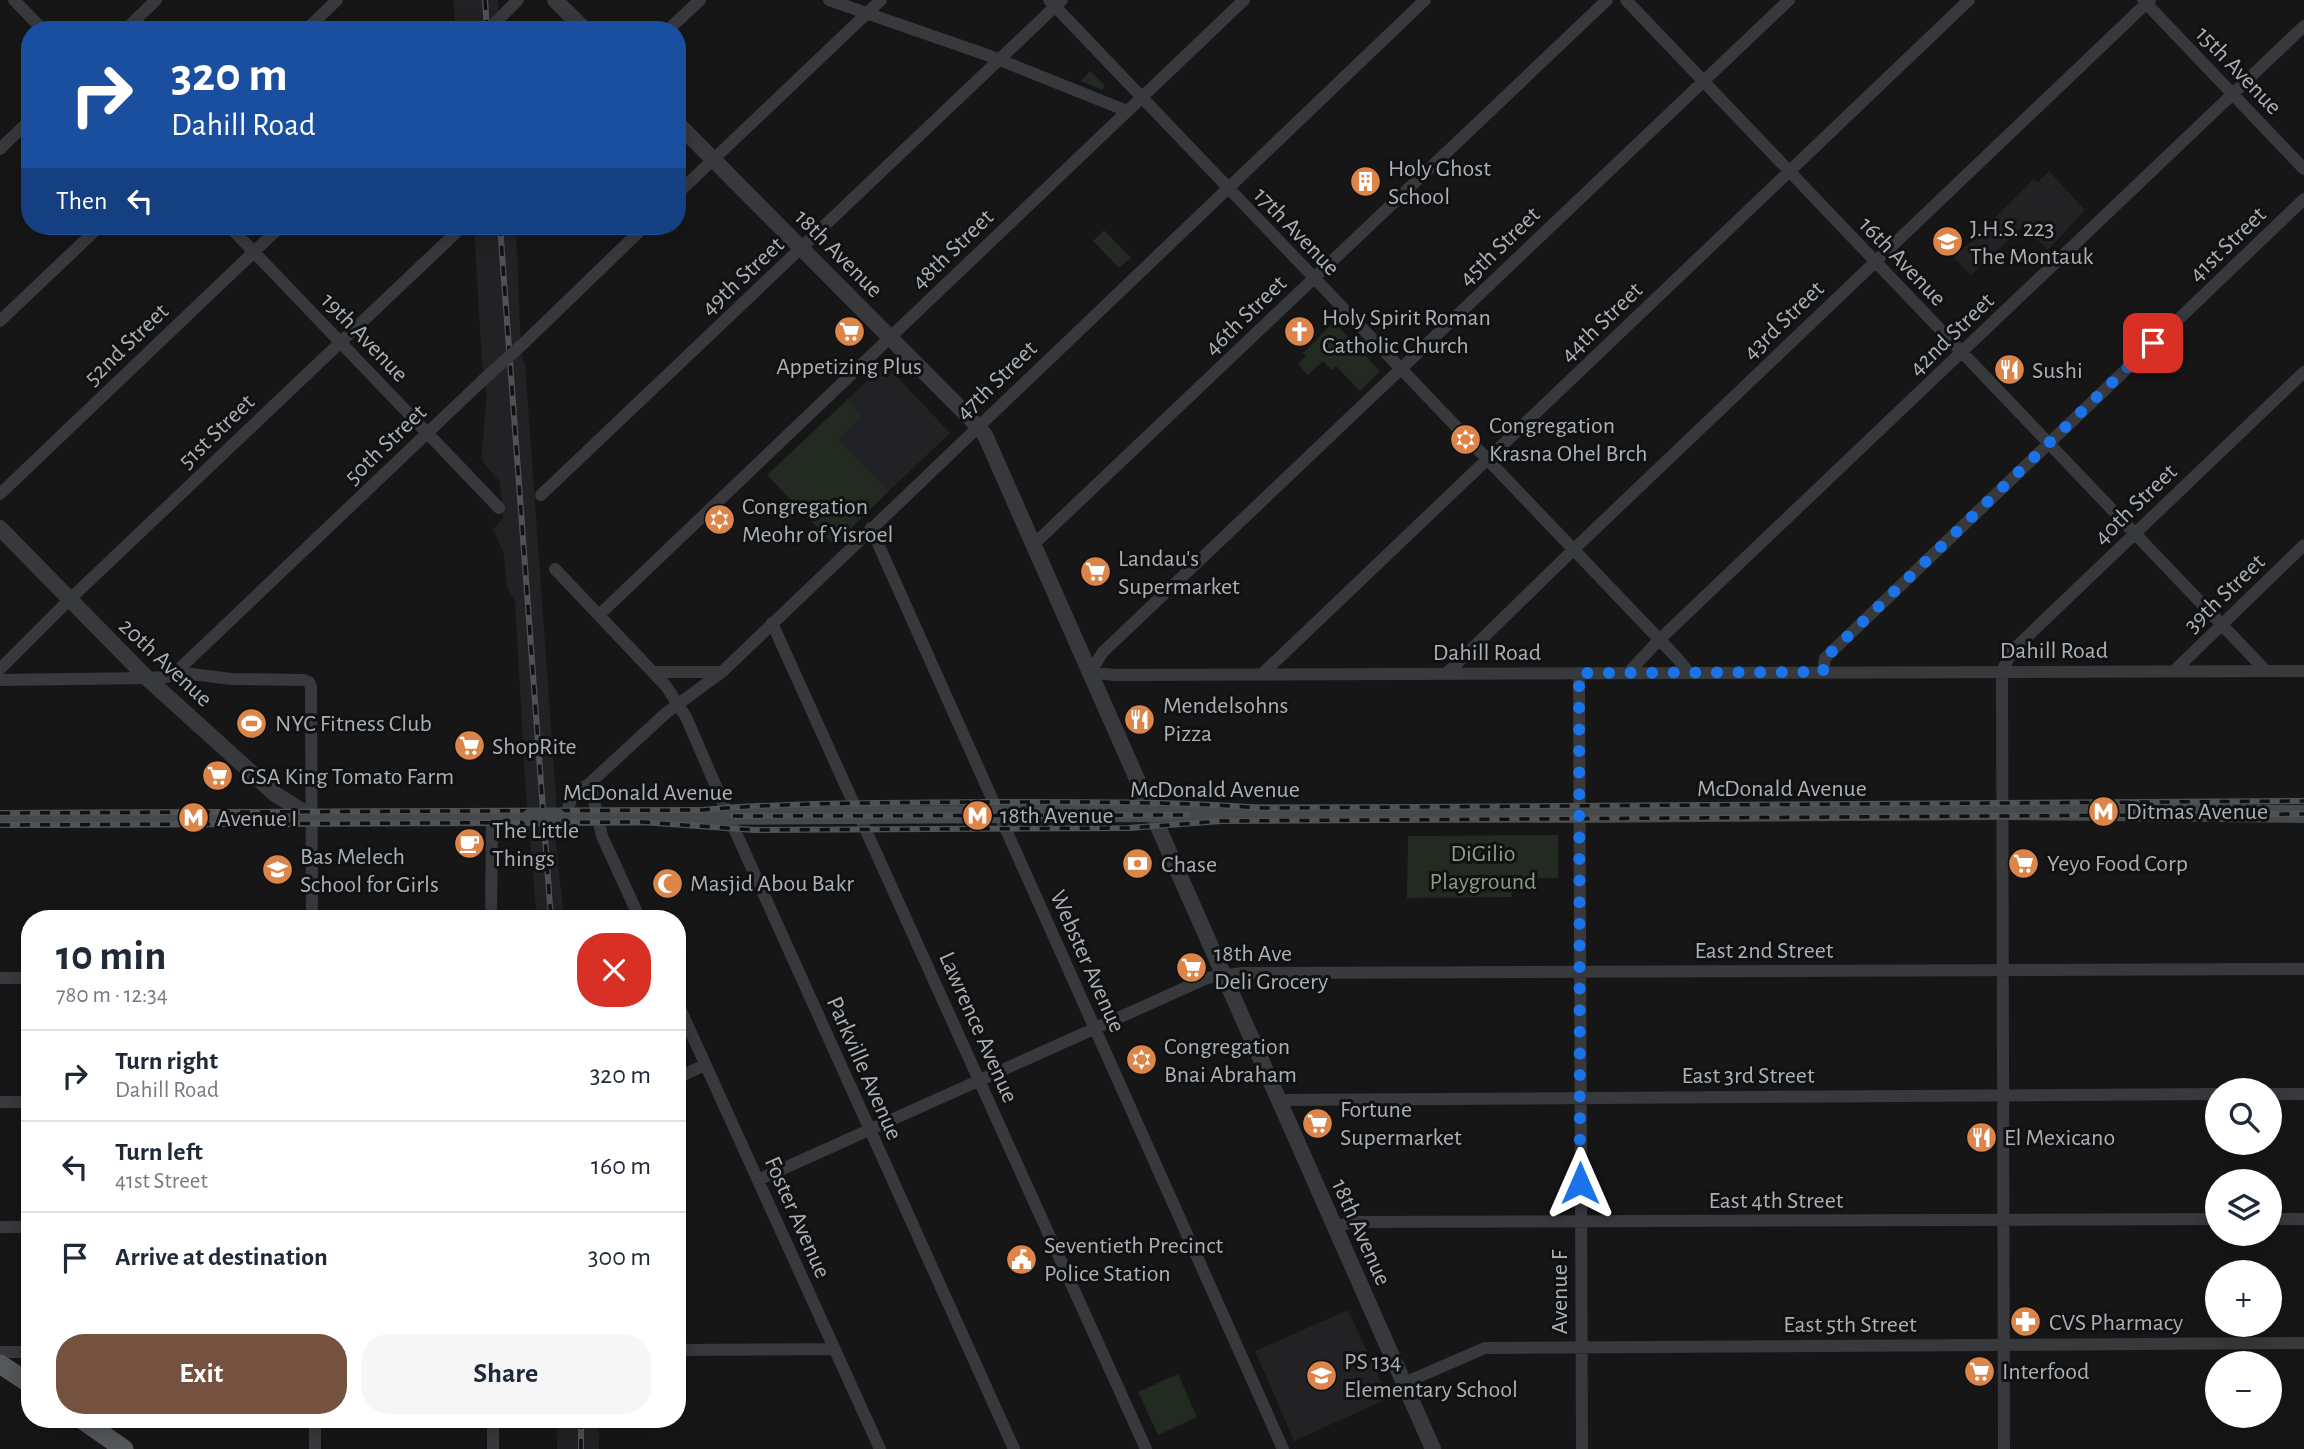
<!DOCTYPE html>
<html lang="en">
<head>
<meta charset="utf-8">
<style>
  body { margin:0; font-family:"Alegreya Sans",sans-serif; background:#f6f6f7; color:#1f2937; height:100vh; display:flex; flex-direction:column; font-size:26px; white-space:nowrap }
  * { box-sizing:border-box; margin:0 }
  p { font-size:23px; color:#747a83 }
  .icon { flex:none; width:38px; height:38px; fill:none; stroke:currentColor; stroke-width:2; stroke-linecap:round; stroke-linejoin:round }
  .map { position:relative; flex:1; overflow:hidden }
  .sheet { position:absolute; left:21px; top:910px; width:665px; height:518px; display:flex; flex-direction:column; background:#fff; border-radius:28px; box-shadow:0 4px 18px #0003 }
  .sheet>* { flex:none }
  .hud { position:absolute; left:21px; top:21px; width:665px; height:214px; border-radius:28px; box-shadow:0 4px 18px #0003; background:#1a4fa0; color:#fff; overflow:hidden }
  .controls { position:absolute; left:2205px; top:1078px; display:grid; gap:14px }
  .controls a { display:grid; place-items:center; width:77px; height:77px; border-radius:50%; background:#fff; box-shadow:0 4px 18px #0003; font-size:35px }
  .pin { position:absolute; display:grid; place-items:center; width:60px; height:60px; color:#fff; margin:-30px; border-radius:14px; box-shadow:0 4px 10px #0006 }
  .me { position:absolute; width:77px; margin:-38px; rotate:0deg; stroke-linejoin:round; filter:drop-shadow(0 0 5px #0008) }
  .turn { display:flex; align-items:center; gap:24px; height:147px; padding:0 35px; font-size:32px }
  .turn .icon { width:91px; height:91px; stroke-width:2.5 }
  .turn b { display:block; font-size:49px; line-height:60px }
  .then { display:flex; align-items:center; height:66px; padding:0 35px; background:#0003; gap:14px; font-size:26px }
  .round { display:grid; place-items:center; flex:none; width:74px; height:74px; border-radius:28px; background:#f6f6f7 }
  .summary { display:flex; align-items:center; justify-content:space-between; height:119px; padding:0 35px }
  h1 { font-size:42px; font-weight:600; line-height:52px }
  .button { display:flex; gap:14px; margin-top:auto; padding:14px 35px }
  .button a { flex:1; height:80px; border-radius:28px; background:#74523f; color:#fff; font-size:28px; font-weight:600; line-height:80px; text-align:center }
  .button a+a { background:#f6f6f7; color:#1f2937 }
  ul { padding:0; list-style:none }
  li { display:flex; align-items:center; gap:21px; height:91px; padding:0 35px; border-top:2px solid #e0e1e3 }
  li div { flex:1 }
  li b { display:block; font-size:26px }
  li em { font-style:normal }
  .map>svg:first-child { display:block }
  .built { fill:#222224 }
  .green { fill:#232a22 }
  .lines { fill:none; stroke-linecap:round; stroke-linejoin:round }
  .minor { stroke:#37393c; stroke-width:12 }
  .tertiary { stroke:#37393c; stroke-width:16 }
  .secondary { stroke:#45494c; stroke-width:18 }
  .primary { stroke:#54575b; stroke-width:19 }
  .rail-casing { stroke:#4e5255; stroke-width:6 }
  .rail { stroke:#111112; stroke-width:3.5; stroke-dasharray:10; stroke-linecap:butt }
  .minor-bridge { stroke:#37393c; stroke-width:12 }
  .secondary-bridge { stroke:#45494c; stroke-width:18 }
  .route { stroke:#1a73e8; stroke-width:12; stroke-dasharray:0 21.6 }
  .labels { text-anchor:middle; stroke-width:6; stroke-linejoin:round; paint-order:stroke }
  .street-label { font-size:24px; fill:#a9b0b6; stroke:#111112 }
  .poi-label { font-size:24px; fill:#a9b0b6; stroke:#111112; text-anchor:start }
  .park-label { font-size:24px; fill:#889f82; stroke:#111112 }
</style>
</head>
<body>
<div class="map">
<svg width="2304" height="1449" viewBox="0 0 2304 1449">
  <rect width="100%" height="100%" fill="#161617"/>
  <path class="built" d="M453 0H498L499 30H456Z
    M2049 171 2085 210 2048 250 2023 226 1971 275 1954 258 2034 179 2038 182Z
    M474 226H516L520 328 523 361 525 364 556 797 555 834 564 919H537L526 794 515 602 507 587 504 554 493 529 503 518 500 482 481 460 487 394 482 362Z
    M885 364 950 433 889 491 838 439 861 416 848 399Z
    M1348 1310 1389 1398 1294 1441 1255 1351Z
    M557 1419H599V1449H557Z"/>
  <path class="green" d="M1090 71 1105 86 1102 90 1081 81Z
    M1104 230 1131 258 1119 268 1093 241Z
    M1334 322 1380 371 1360 391 1336 366 1332 370 1323 361 1308 375 1298 364 1306 356 1303 353Z
    M848 399 861 416 838 439 889 491 834 545 767 475Z
    M1558 835V878H1512V897L1407 898 1408 836Z
    M1178 1374 1197 1417 1158 1435 1138 1392Z"/>
  <g class="lines">
    <path class="minor" d="M14 0 43 30
      M829 0 990 56 1127 111
      M1049 0 1678 659 1689 673
      M1626 0 2266 671
      M1789 0 1103 652 1090 672 1114 675 2304 671
      M2143 0 2304 169
      M125 30 156 0
      M306 30 337 0
      M488 30 518 0
      M668 30 700 0
      M0 149 30 120
      M677 194 881 0
      M229 226 499 508
      M0 321 100 226
      M525 342 645 226
      M0 494 281 226
      M541 495 1062 0
      M871 528 1283 1449
      M1034 544 1607 0
      M555 569 666 686 686 717 737 835 1014 1449
      M599 615 1244 0
      M772 623 1146 1449
      M0 669 69 600 463 226
      M2174 671 2304 545
      M176 672 231 679 304 680 309 682 311 687 312 919
      M653 672H722
      M1823 672 1825 658 2304 199
      M1447 673 1573 550 2150 0
      M1579 673 1582 1449
      M1628 673 1659 640 2304 26
      M1261 675 1969 0
      M0 680 147 678 167 677 176 672 482 381
      M590 783 602 836 640 919
      M567 817C567 800 576 792 590 783L666 713 722 672 1425 0
      M491 919 492 817
      M0 978H30
      M677 1002 880 1449
      M677 1078 705 1065
      M2270 1094H2304
      M1279 1100 2217 1094
      M0 1102H30
      M758 1180 1207 978 1242 973 2304 969
      M2270 1219H2304
      M0 1227H30
      M1335 1227 1352 1222 2217 1219
      M677 1350 835 1349
      M0 1352H30
      M1404 1383 1485 1348 2304 1343
      M315 1419V1449
      M493 1419V1449
      M2004 1449 2002 671 2012 651 2304 372"/>
    <path class="tertiary" d="M555 0 585 30
      M677 123 969 417 985 435 1433 1449
      M0 528 147 678 275 794 312 817"/>
    <path class="secondary" d="M557 817 1153 813 1580 814 2002 811 2304 814
      M0 819 531 817"/>
    <path class="primary" d="M0 1364 30 1384
      M81 1419 124 1449"/>
    <defs>
      <path id="rail" d="M485 0 487 30
        M500 226 551 919
        M0 813 702 810C794 802 887 803 979 802 1074 802 1168 801 1262 808L2304 801
        M733 816 1188 815
        M0 825 642 822 755 830 1129 828 1221 821 2304 814
        M581 1419V1449"/>
    </defs>
    <use href="#rail" class="rail-casing"/>
    <use href="#rail" class="rail"/>
    <path class="minor-bridge" d="M482 381 525 342"/>
    <path class="secondary-bridge" d="M531 817H557"/>
  </g>
  <g class="lines">
    <path class="route" d="M1580 1183 1579 673 1823 672 1825 658 2153 343"/>
  </g>
  <defs>
    <symbol id="building-disc" viewBox="-11 -11 22 22"><circle r="9.5" fill="#dd8548" stroke="#111112"/><path d="M-4-6H4V6H1V3H-1V6H-4ZM-2.5-4.3h1.7v1.8h-1.7ZM.8-4.3h1.7v1.8H.8ZM-2.5-1h1.7V.8h-1.7ZM.8-1h1.7V.8H.8Z" fill="#fff"/></symbol>
    <symbol id="school-disc" viewBox="-11 -11 22 22"><circle r="9.5" fill="#dd8548" stroke="#111112"/><path d="M0-5L7-2L0 1L-7-2ZM-4 1L0 2.5L4 1V4Q0 6-4 4Z" fill="#fff"/></symbol>
    <symbol id="church-disc" viewBox="-11 -11 22 22"><circle r="9.5" fill="#dd8548" stroke="#111112"/><path d="M-1.2-6h2.4v3.5h3.3v2.4h-3.3V6h-2.4V-.1h-3.3v-2.4h3.3Z" fill="#fff"/></symbol>
    <symbol id="supermarket-disc" viewBox="-11 -11 22 22"><circle r="9.5" fill="#dd8548" stroke="#111112"/><path d="M-6-5.5h2.5l.6 2H6L4.5 2H-2.5L-4.4-4H-6ZM-1.5 3.2a1.3 1.3 0 1 0 .1 0ZM3 3.2a1.3 1.3 0 1 0 .1 0Z" fill="#fff"/></symbol>
    <symbol id="restaurant-disc" viewBox="-11 -11 22 22"><circle r="9.5" fill="#dd8548" stroke="#111112"/><path d="M-5-6h1v4h1v-4h1v4h1v-4h1v5L-1.5 .5V6h-2V.5L-5-1ZM5-6V6H3V1.5H1.5Q1.5-4 5-6Z" fill="#fff"/></symbol>
    <symbol id="synagogue-disc" viewBox="-11 -11 22 22"><circle r="9.5" fill="#dd8548" stroke="#111112"/><path d="M0-6.5L5.6 3.2H-5.6ZM0 6.5L5.6-3.2H-5.6Z" fill="#fff"/></symbol>
    <symbol id="stadium-disc" viewBox="-11 -11 22 22"><circle r="9.5" fill="#dd8548" stroke="#111112"/><path d="M0-5a6.5 5 0 1 0 0 10a6.5 5 0 1 0 0-10ZM-3.5-1.8h7v3.6h-7Z" fill="#fff"/></symbol>
    <symbol id="metro-disc" viewBox="-11 -11 22 22"><circle r="9.5" fill="#dd8548" stroke="#111112"/><path d="M-5.5 5V-5H-3L0 0L3-5H5.5V5H3V-.5L0 4L-3-.5V5Z" fill="#fff"/></symbol>
    <symbol id="cafe-disc" viewBox="-11 -11 22 22"><circle r="9.5" fill="#dd8548" stroke="#111112"/><path d="M-5.5-4.5H6V0H3Q3 3.5 0 3.5H-2.5Q-5.5 3.5-5.5 0ZM3-3.2v2h1.7v-2ZM-6 4.5H4V6H-6Z" fill="#fff"/></symbol>
    <symbol id="bank-disc" viewBox="-11 -11 22 22"><circle r="9.5" fill="#dd8548" stroke="#111112"/><path d="M-6-4H6V4H-6ZM0-2.3a2.3 2.3 0 1 0 0 4.6a2.3 2.3 0 1 0 0-4.6Z" fill="#fff"/></symbol>
    <symbol id="mosque-disc" viewBox="-11 -11 22 22"><circle r="9.5" fill="#dd8548" stroke="#111112"/><path d="M3.5-4.9A6 6 0 1 0 3.5 4.9A5 5 0 1 1 3.5-4.9Z" fill="#fff"/></symbol>
    <symbol id="civic-disc" viewBox="-11 -11 22 22"><circle r="9.5" fill="#dd8548" stroke="#111112"/><path d="M-.6-6.5H3V-4.5H.6V-3L4-1V1h2V6H-6V1h2V-1L-.6-3ZM-1.2 2.5V6h2.4V2.5Z" fill="#fff"/></symbol>
    <symbol id="pharmacy-disc" viewBox="-11 -11 22 22"><circle r="9.5" fill="#dd8548" stroke="#111112"/><path d="M-2-6h4v4h4v4h-4v4h-4v-4h-4v-4h4Z" fill="#fff"/></symbol>
  </defs>
  <g fill-rule="evenodd">
    <use href="#building-disc" x="1348" y="164" width="35" height="35"/>
    <use href="#school-disc" x="1930" y="224" width="35" height="35"/>
    <use href="#church-disc" x="1282" y="314" width="35" height="35"/>
    <use href="#supermarket-disc" x="832" y="314" width="35" height="35"/>
    <use href="#restaurant-disc" x="1992" y="352" width="35" height="35"/>
    <use href="#synagogue-disc" x="1448" y="422" width="35" height="35"/>
    <use href="#synagogue-disc" x="702" y="502" width="35" height="35"/>
    <use href="#supermarket-disc" x="1078" y="554" width="35" height="35"/>
    <use href="#restaurant-disc" x="1122" y="702" width="35" height="35"/>
    <use href="#stadium-disc" x="234" y="706" width="35" height="35"/>
    <use href="#supermarket-disc" x="452" y="728" width="35" height="35"/>
    <use href="#supermarket-disc" x="200" y="758" width="35" height="35"/>
    <use href="#metro-disc" x="2086" y="794" width="35" height="35"/>
    <use href="#metro-disc" x="960" y="798" width="35" height="35"/>
    <use href="#metro-disc" x="176" y="800" width="35" height="35"/>
    <use href="#cafe-disc" x="452" y="826" width="35" height="35"/>
    <use href="#supermarket-disc" x="2006" y="846" width="35" height="35"/>
    <use href="#bank-disc" x="1120" y="846" width="35" height="35"/>
    <use href="#school-disc" x="260" y="852" width="35" height="35"/>
    <use href="#mosque-disc" x="650" y="866" width="35" height="35"/>
    <use href="#supermarket-disc" x="1174" y="950" width="35" height="35"/>
    <use href="#synagogue-disc" x="1124" y="1042" width="35" height="35"/>
    <use href="#supermarket-disc" x="1300" y="1106" width="35" height="35"/>
    <use href="#restaurant-disc" x="1964" y="1120" width="35" height="35"/>
    <use href="#civic-disc" x="1004" y="1242" width="35" height="35"/>
    <use href="#pharmacy-disc" x="2008" y="1304" width="35" height="35"/>
    <use href="#supermarket-disc" x="1962" y="1354" width="35" height="35"/>
    <use href="#school-disc" x="1304" y="1358" width="35" height="35"/>
  </g>
  <g class="labels">
    <g class="street-label">
      <text transform="translate(2239 70) rotate(46)" y="8">15th Avenue</text>
      <text transform="translate(1297 231) rotate(46)" y="8">17th Avenue</text>
      <text transform="translate(2227 244) rotate(-44)" y="8">41st Street</text>
      <text transform="translate(1499 246) rotate(-44)" y="8">45th Street</text>
      <text transform="translate(952 249) rotate(-44)" y="8">48th Street</text>
      <text transform="translate(839 253) rotate(45)" y="8">18th Avenue</text>
      <text transform="translate(1903 261) rotate(46)" y="8">16th Avenue</text>
      <text transform="translate(742 276) rotate(-43)" y="8">49th Street</text>
      <text transform="translate(1245 315) rotate(-44)" y="8">46th Street</text>
      <text transform="translate(1783 320) rotate(-44)" y="8">43rd Street</text>
      <text transform="translate(1601 322) rotate(-44)" y="8">44th Street</text>
      <text transform="translate(1951 334) rotate(-44)" y="8">42nd Street</text>
      <text transform="translate(365 337) rotate(46)" y="8">19th Avenue</text>
      <text transform="translate(126 344) rotate(-44)" y="8">52nd Street</text>
      <text transform="translate(996 380) rotate(-44)" y="8">47th Street</text>
      <text transform="translate(216 431) rotate(-44)" y="8">51st Street</text>
      <text transform="translate(385 444) rotate(-44)" y="8">50th Street</text>
      <text transform="translate(2135 504) rotate(-44)" y="8">40th Street</text>
      <text transform="translate(2224 593) rotate(-44)" y="8">39th Street</text>
      <text x="2054" y="658">Dahill Road</text>
      <text x="1487" y="660">Dahill Road</text>
      <text transform="translate(166 662) rotate(43)" y="8">20th Avenue</text>
      <text x="1782" y="796">McDonald Avenue</text>
      <text x="1215" y="797">McDonald Avenue</text>
      <text x="648" y="800">McDonald Avenue</text>
      <text x="1764" y="958">East 2nd Street</text>
      <text transform="translate(1088 961) rotate(66)" y="8">Webster Avenue</text>
      <text transform="translate(979 1027) rotate(66)" y="8">Lawrence Avenue</text>
      <text transform="translate(865 1068) rotate(66)" y="8">Parkville Avenue</text>
      <text x="1748" y="1083">East 3rd Street</text>
      <text x="1776" y="1208">East 4th Street</text>
      <text transform="translate(798 1217) rotate(66)" y="8">Foster Avenue</text>
      <text transform="translate(1362 1232) rotate(66)" y="8">18th Avenue</text>
      <text transform="translate(1559 1292) rotate(-90)" y="8">Avenue F</text>
      <text x="1850" y="1332">East 5th Street</text>
    </g>
    <g class="poi-label">
      <text x="1388" y="176">Holy Ghost<tspan x="1388" dy="28">School</tspan></text>
      <text x="1970" y="236">J.H.S. 223<tspan x="1970" dy="28">The Montauk</tspan></text>
      <text x="1322" y="325">Holy Spirit Roman<tspan x="1322" dy="28">Catholic Church</tspan></text>
      <text x="849" y="374" text-anchor="middle">Appetizing Plus</text>
      <text x="2032" y="378">Sushi</text>
      <text x="1489" y="433">Congregation<tspan x="1489" dy="28">Krasna Ohel Brch</tspan></text>
      <text x="742" y="514">Congregation<tspan x="742" dy="28">Meohr of Yisroel</tspan></text>
      <text x="1118" y="566">Landau's<tspan x="1118" dy="28">Supermarket</tspan></text>
      <text x="1163" y="713">Mendelsohns<tspan x="1163" dy="28">Pizza</tspan></text>
      <text x="275" y="731">NYC Fitness Club</text>
      <text x="492" y="754">ShopRite</text>
      <text x="241" y="784">GSA King Tomato Farm</text>
      <text x="2126" y="819">Ditmas Avenue</text>
      <text x="1000" y="823">18th Avenue</text>
      <text x="217" y="826">Avenue I</text>
      <text x="492" y="838">The Little<tspan x="492" dy="28">Things</tspan></text>
      <text x="300" y="864">Bas Melech<tspan x="300" dy="28">School for Girls</tspan></text>
      <text x="2047" y="871">Yeyo Food Corp</text>
      <text x="1161" y="872">Chase</text>
      <text x="690" y="891">Masjid Abou Bakr</text>
      <text x="1214" y="961">18th Ave<tspan x="1214" dy="28">Deli Grocery</tspan></text>
      <text x="1164" y="1054">Congregation<tspan x="1164" dy="28">Bnai Abraham</tspan></text>
      <text x="1340" y="1117">Fortune<tspan x="1340" dy="28">Supermarket</tspan></text>
      <text x="2004" y="1145">El Mexicano</text>
      <text x="1044" y="1253">Seventieth Precinct<tspan x="1044" dy="28">Police Station</tspan></text>
      <text x="2049" y="1330">CVS Pharmacy</text>
      <text x="1344" y="1369">PS 134<tspan x="1344" dy="28">Elementary School</tspan></text>
      <text x="2002" y="1379">Interfood</text>
    </g>
    <g class="park-label">
      <text x="1483" y="861">DiGilio<tspan x="1483" dy="28">Playground</tspan></text>
    </g>
  </g>
</svg>
<div class="controls">
<a><svg class="icon" aria-label="search" viewBox="0 0 24 24"><circle cx="10" cy="10" r="6"/><path d="M15 15l6 6"/></svg></a>
<a><svg class="icon" aria-label="layers" viewBox="0 0 24 24"><path d="M12 4l9 5-9 5-9-5zM3 14l9 5 9-5"/></svg></a>
<a>+</a>
<a>−</a>
</div>
<div class="pin" style="left:2153px;top:343px;background:#d93025"><svg class="icon" aria-label="arrive" viewBox="0 0 24 24"><path d="M6 21V4h12l-3 4 3 4H6"/></svg></div>
<svg class="me" style="left:1580px;top:1183px" viewBox="-20 -20 40 40"><path d="M0-17L14 15 0 8-14 15z" fill="#1a73e8" stroke="#fff" stroke-width="4"/></svg>
<div class="hud">
<div class="turn"><svg class="icon" aria-label="right" viewBox="0 0 24 24"><path d="M7 20v-9h11M14 6l5 5-5 5"/></svg><div><b>320 m</b>Dahill Road</div></div>
<div class="then">Then<svg class="icon" aria-label="left" viewBox="0 0 24 24"><path d="M17 20v-9H6M10 6l-5 5 5 5"/></svg></div>
</div>
<section class="sheet">
<div class="summary"><div><h1>10 min</h1><p>780 m · 12:34</p></div><a class="round" style="background:#d93025;color:#fff"><svg class="icon" aria-label="close" viewBox="0 0 24 24"><path d="M6 6l12 12M18 6L6 18"/></svg></a></div>
<ul>
<li><svg class="icon" aria-label="right" viewBox="0 0 24 24"><path d="M7 20v-9h11M14 6l5 5-5 5"/></svg><div><b>Turn right</b><p>Dahill Road</p></div><em>320 m</em></li>
<li><svg class="icon" aria-label="left" viewBox="0 0 24 24"><path d="M17 20v-9H6M10 6l-5 5 5 5"/></svg><div><b>Turn left</b><p>41st Street</p></div><em>160 m</em></li>
<li><svg class="icon" aria-label="arrive" viewBox="0 0 24 24"><path d="M6 21V4h12l-3 4 3 4H6"/></svg><div><b>Arrive at destination</b></div><em>300 m</em></li>
</ul>
<div class="button"><a>Exit</a><a>Share</a></div>
</section>
</div>
</body>
</html>
